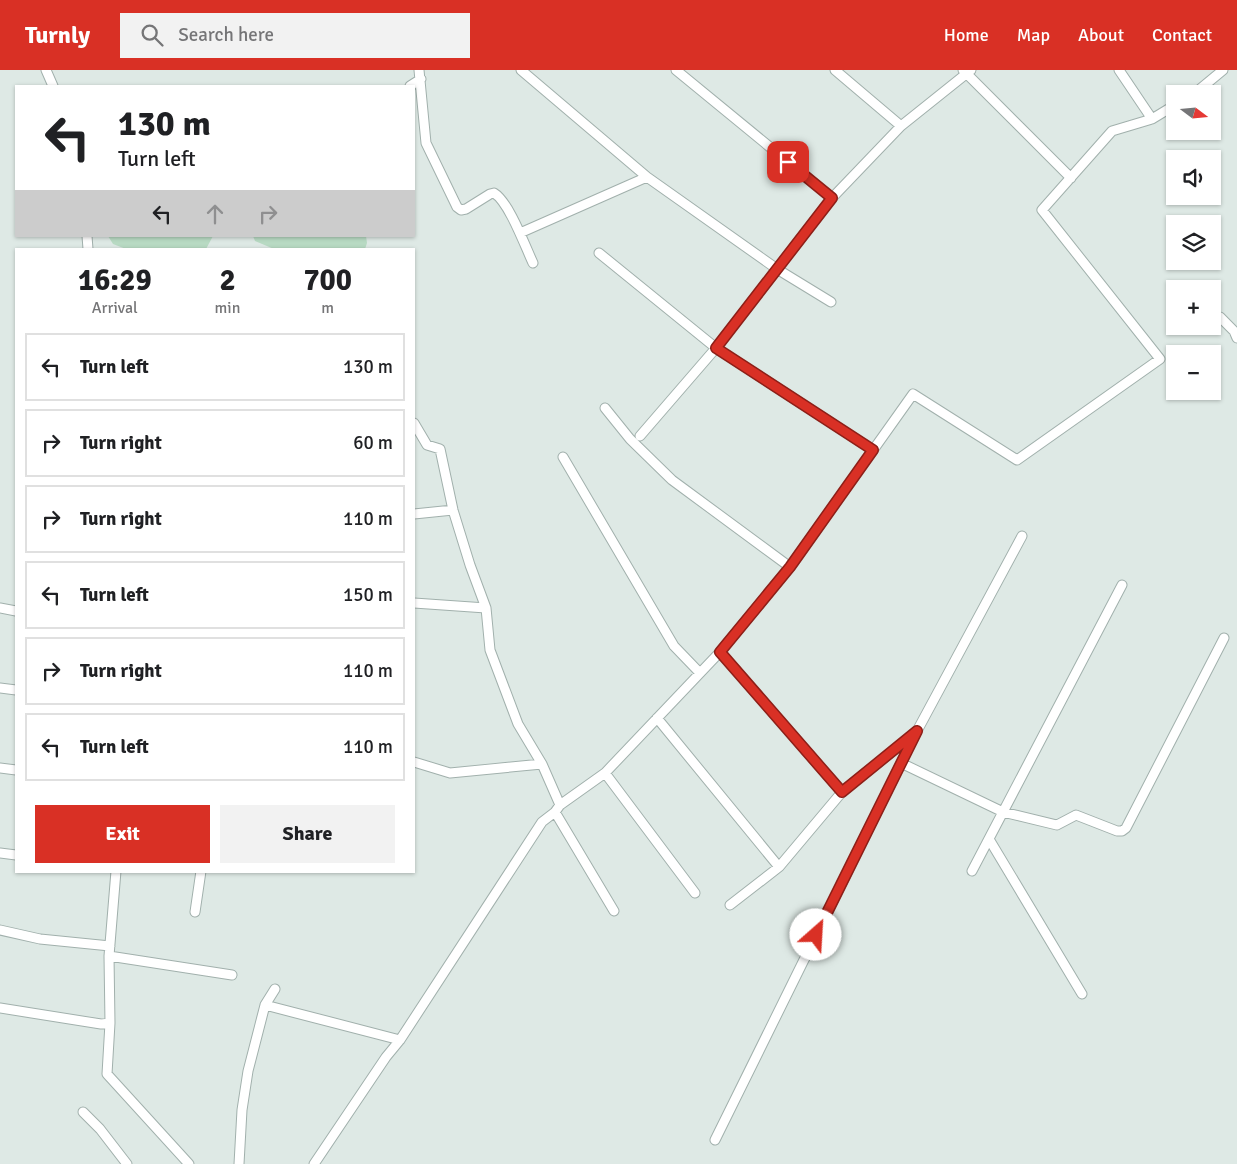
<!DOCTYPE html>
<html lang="en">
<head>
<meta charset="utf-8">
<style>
  body { margin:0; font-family:Signika,sans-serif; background:#f2f2f2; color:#202124; height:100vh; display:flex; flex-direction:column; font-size:19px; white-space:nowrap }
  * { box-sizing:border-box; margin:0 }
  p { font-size:16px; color:#757577 }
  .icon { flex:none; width:28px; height:28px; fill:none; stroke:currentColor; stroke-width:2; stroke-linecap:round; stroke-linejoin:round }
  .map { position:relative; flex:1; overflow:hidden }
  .drawer { position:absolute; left:15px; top:178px; width:400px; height:625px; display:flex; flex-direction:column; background:#fff; border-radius:0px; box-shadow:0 1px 4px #0004 }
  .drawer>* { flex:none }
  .guide { position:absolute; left:15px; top:15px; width:400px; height:152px; border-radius:0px; box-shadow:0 1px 4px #0004; background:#fff; color:#202124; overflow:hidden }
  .needle { width:32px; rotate:106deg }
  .tools { position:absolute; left:1166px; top:15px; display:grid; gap:10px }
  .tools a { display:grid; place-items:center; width:55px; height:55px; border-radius:0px; background:#fff; box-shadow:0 1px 4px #0004; font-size:25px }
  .pin { position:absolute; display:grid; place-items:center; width:42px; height:42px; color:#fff; margin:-21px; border-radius:10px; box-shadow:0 2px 8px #0006 }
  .me { position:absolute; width:55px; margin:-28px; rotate:26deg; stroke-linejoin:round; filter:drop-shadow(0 0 4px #0008) }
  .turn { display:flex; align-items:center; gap:18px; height:105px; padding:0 20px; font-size:22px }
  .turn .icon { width:65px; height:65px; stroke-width:2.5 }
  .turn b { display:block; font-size:35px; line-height:42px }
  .lanes { display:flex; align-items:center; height:48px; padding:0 20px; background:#0003; justify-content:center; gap:25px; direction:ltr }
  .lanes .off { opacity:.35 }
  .eta { display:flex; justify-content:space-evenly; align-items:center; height:85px; text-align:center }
  .eta b { font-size:30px; font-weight:800; line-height:35px }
  .primary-button { display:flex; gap:10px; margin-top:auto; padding:10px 20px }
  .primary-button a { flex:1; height:58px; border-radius:0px; background:#d93025; color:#fff; font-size:20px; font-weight:800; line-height:58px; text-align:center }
  .primary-button a+a { background:#f2f2f2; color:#202124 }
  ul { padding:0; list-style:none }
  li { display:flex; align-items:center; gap:15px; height:68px; margin:0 10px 8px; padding:0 10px; border:2px solid #e0e0e0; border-radius:0px }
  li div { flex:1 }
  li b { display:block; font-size:19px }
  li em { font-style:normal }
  header { display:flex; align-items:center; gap:30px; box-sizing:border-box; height:70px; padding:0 25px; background:#d93025; color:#fff }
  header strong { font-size:24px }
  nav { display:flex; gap:28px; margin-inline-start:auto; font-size:18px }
  .search { width:350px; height:45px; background:#f2f2f2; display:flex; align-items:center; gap:12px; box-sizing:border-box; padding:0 18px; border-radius:0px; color:#757577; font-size:19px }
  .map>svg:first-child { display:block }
  .green { fill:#b8dac3 }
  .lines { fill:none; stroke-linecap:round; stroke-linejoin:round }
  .minor-casing { stroke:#a1b0ac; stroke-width:11 }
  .minor { stroke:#fff; stroke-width:9 }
  .route-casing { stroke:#8d1f18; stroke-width:12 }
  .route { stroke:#d93025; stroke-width:9 }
</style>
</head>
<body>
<header>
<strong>Turnly</strong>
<div class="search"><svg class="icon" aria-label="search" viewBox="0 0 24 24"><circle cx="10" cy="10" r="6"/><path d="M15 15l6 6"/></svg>Search here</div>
<nav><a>Home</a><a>Map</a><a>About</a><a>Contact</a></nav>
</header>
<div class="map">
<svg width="1237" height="1094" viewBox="0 0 1237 1094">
  <rect width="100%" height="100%" fill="#dee9e5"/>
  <path class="green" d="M108 166H213L206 179H126L113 174Z
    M253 166H366L367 173 365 179H274L255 171Z"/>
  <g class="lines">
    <defs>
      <path id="minor" d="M46 0 53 16
        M419 0 426 73 457 137 461 140 466 139 490 124 494 123C509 132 525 176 533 193
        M521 0 647 107 777 199 831 232
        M676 0 832 128
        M835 0 901 56
        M963 0 1071 108
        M1119 0 1152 49
        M410 16 421 9
        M1194 24 1223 0
        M520 163 647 107
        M87 166 88 179
        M599 183 716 278 873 380
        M1220 247 1234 261 1237 268
        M605 338 630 369 672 410 790 497
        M414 353 427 375 440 379 453 440 470 495 486 538 490 580 518 654 542 694 560 735
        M640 366 716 278 832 128 901 56 971 0
        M563 387 674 576 700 603
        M414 444 453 440
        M414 533 486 538
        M0 538 16 541
        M720 582 842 722
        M0 618 16 620
        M657 648 779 797 730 835
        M414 692 450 703 542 694
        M901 693 1003 742 1057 755 1076 745 1117 761H1122L1126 758 1224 568
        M0 698 16 700
        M605 703 695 823
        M555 742 614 841
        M989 769 1082 924
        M0 783 16 785
        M779 797 842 722 914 664
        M116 801 109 886 110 953 107 1004 189 1094
        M972 801 1122 515
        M195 842 201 801
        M0 860 40 869 110 876
        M109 886 232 905
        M265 935 400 970
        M0 938 101 954 110 953
        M83 1042 100 1059 127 1094
        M715 1070 917 661 1022 466
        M239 1094 242 1040 248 1001 265 935 275 919
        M314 1094 386 987 400 970 542 752 555 742 560 735 605 703 720 582 790 497 913 324 1017 390 1160 289 1042 140 1112 61 1152 49 1175 35"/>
    </defs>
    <use href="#minor" class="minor-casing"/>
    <use href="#minor" class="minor"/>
  </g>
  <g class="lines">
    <defs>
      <path id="route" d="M788 92 832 128 716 278 873 380 790 497 720 582 842 722 917 661 816 865"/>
    </defs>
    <use href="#route" class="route-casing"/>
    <use href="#route" class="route"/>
  </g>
</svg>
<div class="tools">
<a><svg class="needle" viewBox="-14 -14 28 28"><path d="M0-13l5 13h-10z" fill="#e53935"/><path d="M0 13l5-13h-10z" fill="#757577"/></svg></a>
<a><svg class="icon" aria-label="sound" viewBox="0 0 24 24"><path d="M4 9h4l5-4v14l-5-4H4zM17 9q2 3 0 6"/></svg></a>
<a><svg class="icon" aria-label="layers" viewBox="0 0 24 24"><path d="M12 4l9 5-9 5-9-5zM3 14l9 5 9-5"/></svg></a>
<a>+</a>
<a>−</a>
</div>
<div class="pin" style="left:788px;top:92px;background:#d93025"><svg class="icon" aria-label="arrive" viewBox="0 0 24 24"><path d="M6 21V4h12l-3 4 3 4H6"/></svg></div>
<svg class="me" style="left:816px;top:865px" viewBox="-20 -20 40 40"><circle r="19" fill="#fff"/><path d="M0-13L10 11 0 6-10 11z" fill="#d93025"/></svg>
<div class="guide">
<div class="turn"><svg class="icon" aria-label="left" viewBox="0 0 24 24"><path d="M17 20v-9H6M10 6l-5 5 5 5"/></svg><div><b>130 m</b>Turn left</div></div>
<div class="lanes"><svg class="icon" aria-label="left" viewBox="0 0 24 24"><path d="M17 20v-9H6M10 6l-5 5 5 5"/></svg><svg class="icon off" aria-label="ahead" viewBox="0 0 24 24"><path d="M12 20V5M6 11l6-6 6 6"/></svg><svg class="icon off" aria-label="right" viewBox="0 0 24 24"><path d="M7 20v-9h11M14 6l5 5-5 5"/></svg></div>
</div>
<section class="drawer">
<div class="eta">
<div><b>16:29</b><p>Arrival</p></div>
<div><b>2</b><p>min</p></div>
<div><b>700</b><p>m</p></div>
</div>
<ul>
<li><svg class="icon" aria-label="left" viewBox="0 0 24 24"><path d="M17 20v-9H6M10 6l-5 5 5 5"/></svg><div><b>Turn left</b></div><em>130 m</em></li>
<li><svg class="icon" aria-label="right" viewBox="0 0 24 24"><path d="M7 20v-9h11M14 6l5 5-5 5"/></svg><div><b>Turn right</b></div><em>60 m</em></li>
<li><svg class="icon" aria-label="right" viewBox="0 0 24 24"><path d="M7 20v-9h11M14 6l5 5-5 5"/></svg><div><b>Turn right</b></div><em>110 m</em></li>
<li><svg class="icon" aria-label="left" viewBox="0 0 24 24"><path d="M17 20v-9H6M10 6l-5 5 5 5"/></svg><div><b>Turn left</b></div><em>150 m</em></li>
<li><svg class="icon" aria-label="right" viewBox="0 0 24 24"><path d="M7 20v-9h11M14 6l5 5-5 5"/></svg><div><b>Turn right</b></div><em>110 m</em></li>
<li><svg class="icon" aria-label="left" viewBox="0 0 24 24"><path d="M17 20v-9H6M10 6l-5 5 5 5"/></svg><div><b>Turn left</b></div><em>110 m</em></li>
</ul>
<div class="primary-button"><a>Exit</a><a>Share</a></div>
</section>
</div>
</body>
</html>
